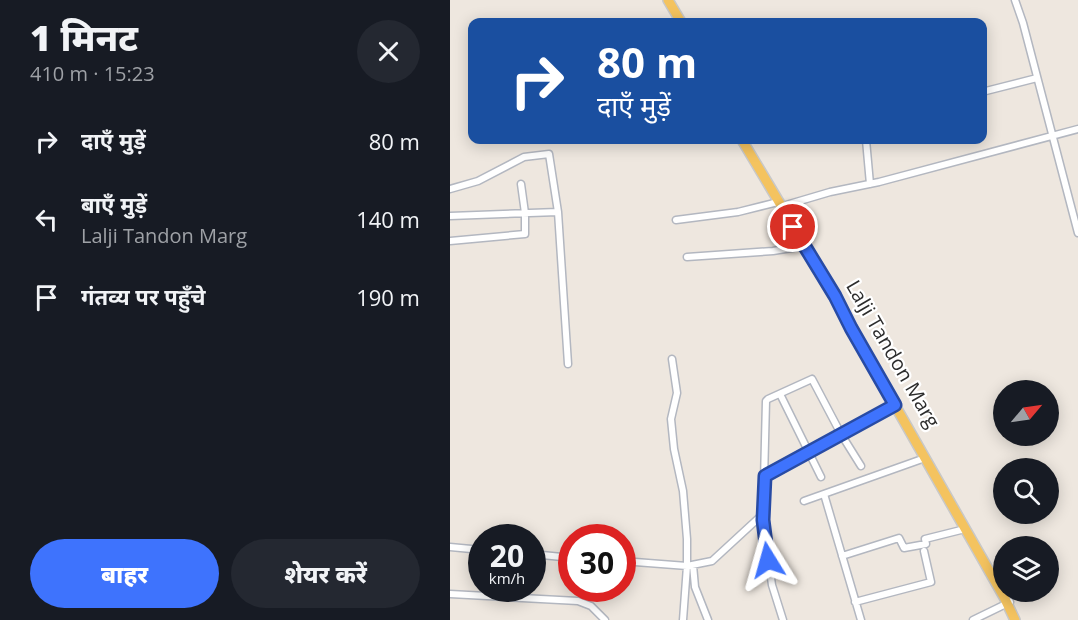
<!DOCTYPE html>
<html lang="hi">
<head>
<meta charset="utf-8">
<style>
  body { margin:0; font-family:"Open Sans","Noto Sans Devanagari",sans-serif; background:#242831; color:#f1f3f6; height:100vh; display:flex; flex-direction:column; font-size:22px; white-space:nowrap }
  * { box-sizing:border-box; margin:0 }
  p { font-size:20px; color:#9ea1a6 }
  .icon { flex:none; width:33px; height:33px; fill:none; stroke:currentColor; stroke-width:2; stroke-linecap:round; stroke-linejoin:round }
  .map { position:relative; flex:1; overflow:hidden }
  .sheet { display:flex; flex-direction:column; background:#171b24; width:450px }
  .sheet>* { flex:none }
  .banner { position:absolute; left:18px; top:18px; width:519px; height:126px; border-radius:12px; box-shadow:0 3px 15px #0003; background:#1a4fa0; color:#fff; overflow:hidden }
  .needle { width:39px; rotate:61deg }
  .controls { position:absolute; left:543px; top:380px; display:grid; gap:12px }
  .controls a { display:grid; place-items:center; width:66px; height:66px; border-radius:50%; background:#171b24; box-shadow:0 3px 15px #0003; font-size:30px }
  .speed { position:absolute; left:18px; top:524px; display:flex; gap:12px; font-size:30px; font-weight:700; text-align:center }
  .speed>* { display:grid; place-content:center; width:78px; height:78px; border-radius:50%; background:#171b24; box-shadow:0 3px 15px #0003; line-height:1 }
  .speed small { font-size:15px; font-weight:400 }
  .speed .limit { border:9px solid #d22; background:#fff; color:#111 }
  .pin { position:absolute; display:grid; place-items:center; width:51px; height:51px; color:#fff; margin:-26px; border:3px solid #fff; border-radius:50%; box-shadow:0 2px 6px #0007 }
  .me { position:absolute; width:66px; margin:-33px; rotate:352deg; stroke-linejoin:round; filter:drop-shadow(0 0 4px #0008) }
  .turn { display:flex; align-items:center; gap:21px; height:126px; padding:0 30px; font-size:27px }
  .turn .icon { width:78px; height:78px; stroke-width:2.5 }
  .turn b { display:block; font-size:42px; line-height:51px }
  .round { display:grid; place-items:center; flex:none; width:63px; height:63px; border-radius:32px; background:#242831 }
  .head { display:flex; align-items:center; justify-content:space-between; height:102px; padding:0 30px }
  h1 { font-size:36px; font-weight:800; line-height:45px }
  .cta { display:flex; gap:12px; margin-top:auto; padding:12px 30px }
  .cta a { flex:1; height:69px; border-radius:36px; background:#3e73fd; color:#fff; font-size:24px; font-weight:800; line-height:69px; text-align:center }
  .cta a+a { background:#242831; color:#f1f3f6 }
  ul { padding:0; list-style:none }
  li { display:flex; align-items:center; gap:18px; height:78px; padding:0 30px }
  li div { flex:1 }
  li b { display:block; font-size:22px }
  li em { font-style:normal }
  main { display:flex; flex:1; min-height:0 }
  .map>svg:first-child { display:block }
  .lines { fill:none; stroke-linecap:round; stroke-linejoin:round }
  .street-casing { stroke:#b3b7c0; stroke-width:9 }
  .primary-casing { stroke:#c8c8c8; stroke-width:12 }
  .street { stroke:#fff; stroke-width:6 }
  .primary { stroke:#f4c35f; stroke-width:9 }
  .route-casing { stroke:#284ba4; stroke-width:15 }
  .route { stroke:#3e73fd; stroke-width:10 }
  .labels { text-anchor:middle; stroke-width:4.5; stroke-linejoin:round; paint-order:stroke }
  .street-label { font-size:20px; fill:#2d2d2d; stroke:#fff }
</style>
</head>
<body>
<main>
<section class="sheet">
<div class="head"><div><h1>1 मिनट</h1><p>410 m · 15:23</p></div><a class="round"><svg class="icon" aria-label="close" viewBox="0 0 24 24"><path d="M6 6l12 12M18 6L6 18"/></svg></a></div>
<ul>
<li><svg class="icon" aria-label="right" viewBox="0 0 24 24"><path d="M7 20v-9h11M14 6l5 5-5 5"/></svg><div><b>दाएँ मुड़ें</b></div><em>80 m</em></li>
<li><svg class="icon" aria-label="left" viewBox="0 0 24 24"><path d="M17 20v-9H6M10 6l-5 5 5 5"/></svg><div><b>बाएँ मुड़ें</b><p>Lalji Tandon Marg</p></div><em>140 m</em></li>
<li><svg class="icon" aria-label="arrive" viewBox="0 0 24 24"><path d="M6 21V4h12l-3 4 3 4H6"/></svg><div><b>गंतव्य पर पहुँचे</b></div><em>190 m</em></li>
</ul>
<div class="cta"><a>बाहर</a><a>शेयर करें</a></div>
</section>
<div class="map">
<svg width="628" height="620" viewBox="0 0 628 620">
  <rect width="100%" height="100%" fill="#eee7df"/>
  <g class="lines">
    <defs>
      <path id="street" d="M565 0 573 23 628 233
        M532 92 587 78
        M416 140 420 184
        M0 189 28 181 74 157 99 154 108 212 118 364
        M332 208 336 205 380 192 429 182 628 129
        M0 216 108 212
        M226 220 288 212 328 202
        M0 241 75 234V213L71 184
        M237 257 323 251 354 246
        M222 359 227 393 221 419 224 449 233 491 237 539V566L233 620
        M330 394 371 477
        M315 476 445 405
        M374 494 411 620
        M354 501 475 458
        M0 547 32 550
        M82 554 122 558
        M392 556 449 538 454 548 476 544 475 539 515 529
        M172 561 237 566 262 561 313 514
        M243 565 245 587 258 620
        M0 594 128 601 141 606 155 620
        M405 602 481 582 474 551
        M333 620 322 585 313 520 316 401 318 399 362 379 391 434 411 466
        M523 620 560 602"/>
      <path id="primary" d="M218 0 231 22
        M292 140 385 296 401 328 554 597 565 620"/>
    </defs>
    <use href="#street" class="street-casing"/>
    <use href="#primary" class="primary-casing"/>
    <use href="#street" class="street"/>
    <use href="#primary" class="primary"/>
  </g>
  <g class="lines">
    <defs>
      <path id="route" d="M318 560 313 520 315 476 445 405 401 328 385 296 343 227"/>
    </defs>
    <use href="#route" class="route-casing"/>
    <use href="#route" class="route"/>
  </g>
  <g class="labels">
    <g class="street-label">
      <text transform="translate(443 354) rotate(60)" y="7">Lalji Tandon Marg</text>
    </g>
  </g>
</svg>
<div class="controls">
<a><svg class="needle" viewBox="-14 -14 28 28"><path d="M0-13l5 13h-10z" fill="#e53935"/><path d="M0 13l5-13h-10z" fill="#9ea1a6"/></svg></a>
<a><svg class="icon" aria-label="search" viewBox="0 0 24 24"><circle cx="10" cy="10" r="6"/><path d="M15 15l6 6"/></svg></a>
<a><svg class="icon" aria-label="layers" viewBox="0 0 24 24"><path d="M12 4l9 5-9 5-9-5zM3 14l9 5 9-5"/></svg></a>
</div>
<div class="speed"><div>20<small>km/h</small></div><div class="limit">30</div></div>
<div class="pin" style="left:343px;top:227px;background:#d93025"><svg class="icon" aria-label="arrive" viewBox="0 0 24 24"><path d="M6 21V4h12l-3 4 3 4H6"/></svg></div>
<svg class="me" style="left:318px;top:560px" viewBox="-20 -20 40 40"><path d="M0-17L14 15 0 8-14 15z" fill="#3e73fd" stroke="#fff" stroke-width="4"/></svg>
<div class="banner">
<div class="turn"><svg class="icon" aria-label="right" viewBox="0 0 24 24"><path d="M7 20v-9h11M14 6l5 5-5 5"/></svg><div><b>80 m</b>दाएँ मुड़ें</div></div>
</div>
</div>
</main>
</body>
</html>
